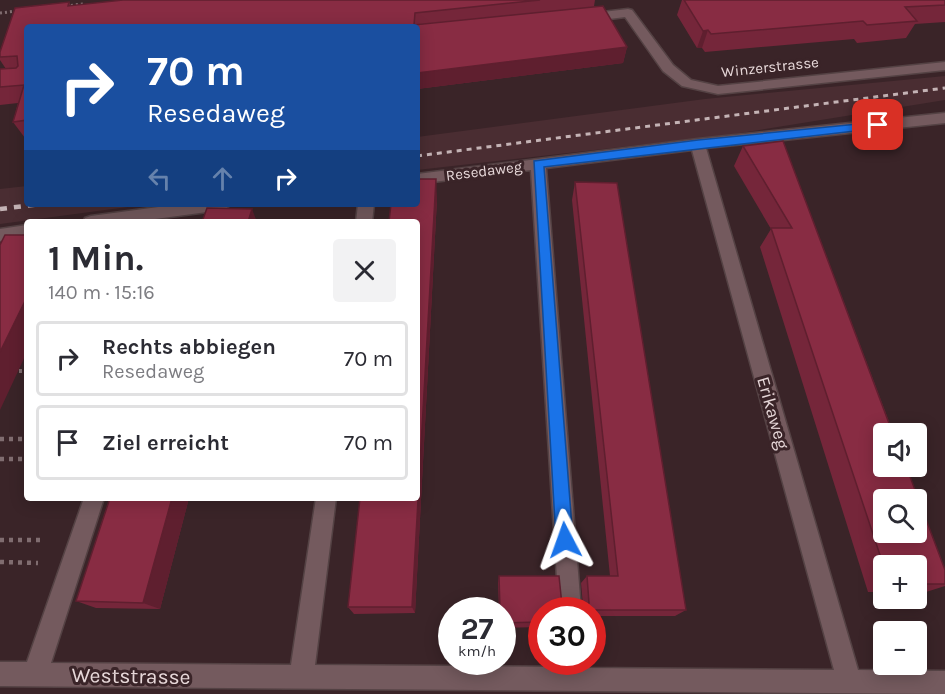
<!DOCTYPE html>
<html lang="de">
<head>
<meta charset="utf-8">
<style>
  body { margin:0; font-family:Karla,sans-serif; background:#f2f2f3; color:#2b2b33; height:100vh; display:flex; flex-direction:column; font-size:22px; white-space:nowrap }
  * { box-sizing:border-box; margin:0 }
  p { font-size:20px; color:#7c7c81 }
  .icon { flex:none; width:33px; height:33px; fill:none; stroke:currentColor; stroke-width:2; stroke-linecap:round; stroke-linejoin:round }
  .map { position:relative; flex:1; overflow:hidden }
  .panel { position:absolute; left:24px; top:219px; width:396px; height:282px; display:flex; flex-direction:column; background:#fff; border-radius:6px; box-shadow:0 3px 15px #0003 }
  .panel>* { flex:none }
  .hud { position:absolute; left:24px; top:24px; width:396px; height:183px; border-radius:6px; box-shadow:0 3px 15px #0003; background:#1a4fa0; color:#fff; overflow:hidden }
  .tools { position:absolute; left:873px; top:423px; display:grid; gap:12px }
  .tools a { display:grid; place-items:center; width:54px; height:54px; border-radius:6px; background:#fff; box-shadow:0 3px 15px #0003; font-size:30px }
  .speed { position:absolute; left:438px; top:597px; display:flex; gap:12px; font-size:30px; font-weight:700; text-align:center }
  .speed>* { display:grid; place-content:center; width:78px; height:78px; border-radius:50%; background:#fff; box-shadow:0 3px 15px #0003; line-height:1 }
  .speed small { font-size:15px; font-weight:400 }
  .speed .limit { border:9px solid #d22; background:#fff; color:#111 }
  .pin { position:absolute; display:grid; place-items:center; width:51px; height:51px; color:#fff; margin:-26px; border-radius:12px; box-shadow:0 3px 9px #0006 }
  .me { position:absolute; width:66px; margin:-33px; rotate:356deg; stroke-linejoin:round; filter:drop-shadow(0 0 4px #0008) }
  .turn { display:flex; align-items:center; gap:21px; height:126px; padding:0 24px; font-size:27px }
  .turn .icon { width:78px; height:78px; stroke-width:2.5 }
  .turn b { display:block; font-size:42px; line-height:51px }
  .lanes { display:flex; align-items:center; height:57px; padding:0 24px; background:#0003; justify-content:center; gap:30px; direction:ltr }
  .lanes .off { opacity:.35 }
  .round { display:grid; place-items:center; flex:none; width:63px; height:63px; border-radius:6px; background:#f2f2f3 }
  .headline { display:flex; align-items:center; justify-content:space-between; height:102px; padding:0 24px }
  h1 { font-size:36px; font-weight:700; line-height:45px }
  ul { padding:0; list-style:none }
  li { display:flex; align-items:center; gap:18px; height:75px; margin:0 12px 9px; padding:0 12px; border:3px solid #e1e1e2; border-radius:6px }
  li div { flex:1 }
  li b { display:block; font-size:22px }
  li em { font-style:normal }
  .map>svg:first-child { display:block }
  .built { fill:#4a2d32 }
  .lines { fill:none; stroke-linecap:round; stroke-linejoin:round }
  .minor-casing { stroke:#544244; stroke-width:3 }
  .path-far2 { stroke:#806d70; stroke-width:3; stroke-dasharray:2 3; stroke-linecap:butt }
  .path-far1 { stroke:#806d70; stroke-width:4; stroke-dasharray:3 4.5; stroke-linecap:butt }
  .path { stroke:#806d70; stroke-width:4.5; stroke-dasharray:4 5; stroke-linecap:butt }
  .minor { fill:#745a5e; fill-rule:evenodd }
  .rail-far1 { stroke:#c4b3b5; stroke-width:3; stroke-dasharray:5 5; stroke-linecap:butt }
  .rail { stroke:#c4b3b5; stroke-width:4.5; stroke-dasharray:7 7; stroke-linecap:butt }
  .wall { fill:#75263a }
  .shaded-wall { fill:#5f1f2f }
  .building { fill:#882c43; stroke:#5f1f2f; stroke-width:1.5; fill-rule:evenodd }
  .route { fill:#1a73e8; stroke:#114b97; stroke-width:1.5 }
  .labels { text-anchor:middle; stroke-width:6; stroke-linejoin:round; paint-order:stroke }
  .far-street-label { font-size:15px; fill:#e7d8d9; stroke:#3a2428 }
  .street-label { font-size:18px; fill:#e7d8d9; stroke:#3a2428 }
  .near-street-label { font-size:21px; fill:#e7d8d9; stroke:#3a2428 }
</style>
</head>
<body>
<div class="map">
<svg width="945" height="694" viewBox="0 0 945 694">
  <rect width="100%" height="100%" fill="#3a2428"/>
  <path class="built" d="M945 76V100L728 135 417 170V137L705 99Z
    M27 186V204H150L0 224V189Z"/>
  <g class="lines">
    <defs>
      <path id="minor" d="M628 9 632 10 673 65 691 80 718 86 945 62V70L718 94 682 86 663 71 625 17 586 22 580 18 586 14Z
        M945 113V123L706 148 858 670 945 671V694L0 686V662H27L84 498H104L51 663 291 665 316 498H336L315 665 562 667 561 662H585L586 668 834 670 692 150 546 168 581 610H559L531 170 417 184V174L698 139Z
        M181 204H230L227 208 222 210 133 222H83L85 218 91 216Z
        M358 204H374L372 222H356Z
        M27 225V237L0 241V229Z"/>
    </defs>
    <use href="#minor" class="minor-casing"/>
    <path class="path-far2" d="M66 6 83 4
      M0 13 17 11"/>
    <path class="path-far1" d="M19 371H27"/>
    <path class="path" d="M0 439H27
      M0 459H27
      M0 540H44
      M0 562 38 563"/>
    <use href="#minor" class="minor"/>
    <path class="rail-far1" d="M417 156 945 88"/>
    <path class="rail" d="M0 209 41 204"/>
  </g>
  <path class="wall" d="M123 0H595L594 6H603L627 47 623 63 417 89V27H27V138H25L13 122 18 103 0 105V69H6L0 60V52L15 8 69 2 71 6Z
    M682 0H945V22L915 24 906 38 857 43 854 39 705 52 702 48H697L677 15Z
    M783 141 945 570V586L926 592H916V566H884V592H868L760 247 771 229 734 166 743 146Z
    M575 182 686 610 675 616H592V610H542V627L502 628V610H499L498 583 499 576 562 605 583 606 581 583 587 576H610L572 200Z
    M437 199 415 613 354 614 348 607Z
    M110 498H189L160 609 96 608 76 601Z"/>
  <path class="shaded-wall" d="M708 30 702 48H697L703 31Z
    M627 47 623 63 417 89V73Z
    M436 179 437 199 415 613 412 607Z
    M252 209 257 222H248Z
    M27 297V352L0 410V352Z
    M172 498H189L160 609 143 603Z"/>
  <path class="building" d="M123 0H540L415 13 414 25 603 6 627 47 417 73V27H27V120L13 122 24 85 0 87V69L16 68 18 66 17 56 0 57V52L15 8 69 2 68 6Z
    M684 0H945V5L905 7 917 21 867 25 863 21 711 34 708 30 703 31Z
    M783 141 893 434H884V466H906L945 570V584H916V566H884V567L771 228H792L743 146ZM884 500H916V532H884Z
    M417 179H436L412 607H348L360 498H417V222H389L391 204H417Z
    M575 182 617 183 686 610H542V622L502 623V610H500L499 576H559L562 605 587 606 589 603 587 576H618Z
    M207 208 252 209 248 222H202Z
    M5 235H27V297L0 352V245Z
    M110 498H172L143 603 76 601Z"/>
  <path class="route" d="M878 122 881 123V128L544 167 573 540 570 546 565 548 559 546 556 540 534 161 698 140Z"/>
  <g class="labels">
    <g class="far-street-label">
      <text transform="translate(770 67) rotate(-6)" y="5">Winzerstrasse</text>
      <text transform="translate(484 171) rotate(-7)" y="5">Resedaweg</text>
    </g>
    <g class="street-label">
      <text transform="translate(773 413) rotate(74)" y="6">Erikaweg</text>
    </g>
    <g class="near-street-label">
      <text transform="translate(131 676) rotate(1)" y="7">Weststrasse</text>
    </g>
  </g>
</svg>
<div class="tools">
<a><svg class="icon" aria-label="sound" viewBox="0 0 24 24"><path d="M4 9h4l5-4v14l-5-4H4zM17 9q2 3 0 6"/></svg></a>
<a><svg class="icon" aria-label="search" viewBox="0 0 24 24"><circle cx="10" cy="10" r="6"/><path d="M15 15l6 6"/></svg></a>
<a>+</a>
<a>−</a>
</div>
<div class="speed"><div>27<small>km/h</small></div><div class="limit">30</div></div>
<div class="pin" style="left:878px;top:125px;background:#d93025"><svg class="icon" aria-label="arrive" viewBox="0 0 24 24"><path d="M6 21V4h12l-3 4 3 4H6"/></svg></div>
<svg class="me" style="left:565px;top:540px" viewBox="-20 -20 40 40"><path d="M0-17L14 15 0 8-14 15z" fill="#1a73e8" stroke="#fff" stroke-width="4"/></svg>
<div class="hud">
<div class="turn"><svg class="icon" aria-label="right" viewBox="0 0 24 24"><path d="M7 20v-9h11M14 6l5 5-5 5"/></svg><div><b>70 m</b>Resedaweg</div></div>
<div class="lanes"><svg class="icon off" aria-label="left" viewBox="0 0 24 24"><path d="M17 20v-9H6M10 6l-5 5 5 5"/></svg><svg class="icon off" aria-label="ahead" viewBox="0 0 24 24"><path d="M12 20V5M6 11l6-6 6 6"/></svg><svg class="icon" aria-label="right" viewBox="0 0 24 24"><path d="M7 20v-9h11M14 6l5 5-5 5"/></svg></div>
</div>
<section class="panel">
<div class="headline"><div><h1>1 Min.</h1><p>140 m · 15:16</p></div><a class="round"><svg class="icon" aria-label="close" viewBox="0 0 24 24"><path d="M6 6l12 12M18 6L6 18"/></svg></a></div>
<ul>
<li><svg class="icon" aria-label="right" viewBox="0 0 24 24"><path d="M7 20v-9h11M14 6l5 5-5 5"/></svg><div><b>Rechts abbiegen</b><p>Resedaweg</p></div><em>70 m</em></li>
<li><svg class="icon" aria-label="arrive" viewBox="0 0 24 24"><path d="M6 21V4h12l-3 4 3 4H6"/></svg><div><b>Ziel erreicht</b></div><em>70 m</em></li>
</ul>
</section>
</div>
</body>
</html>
